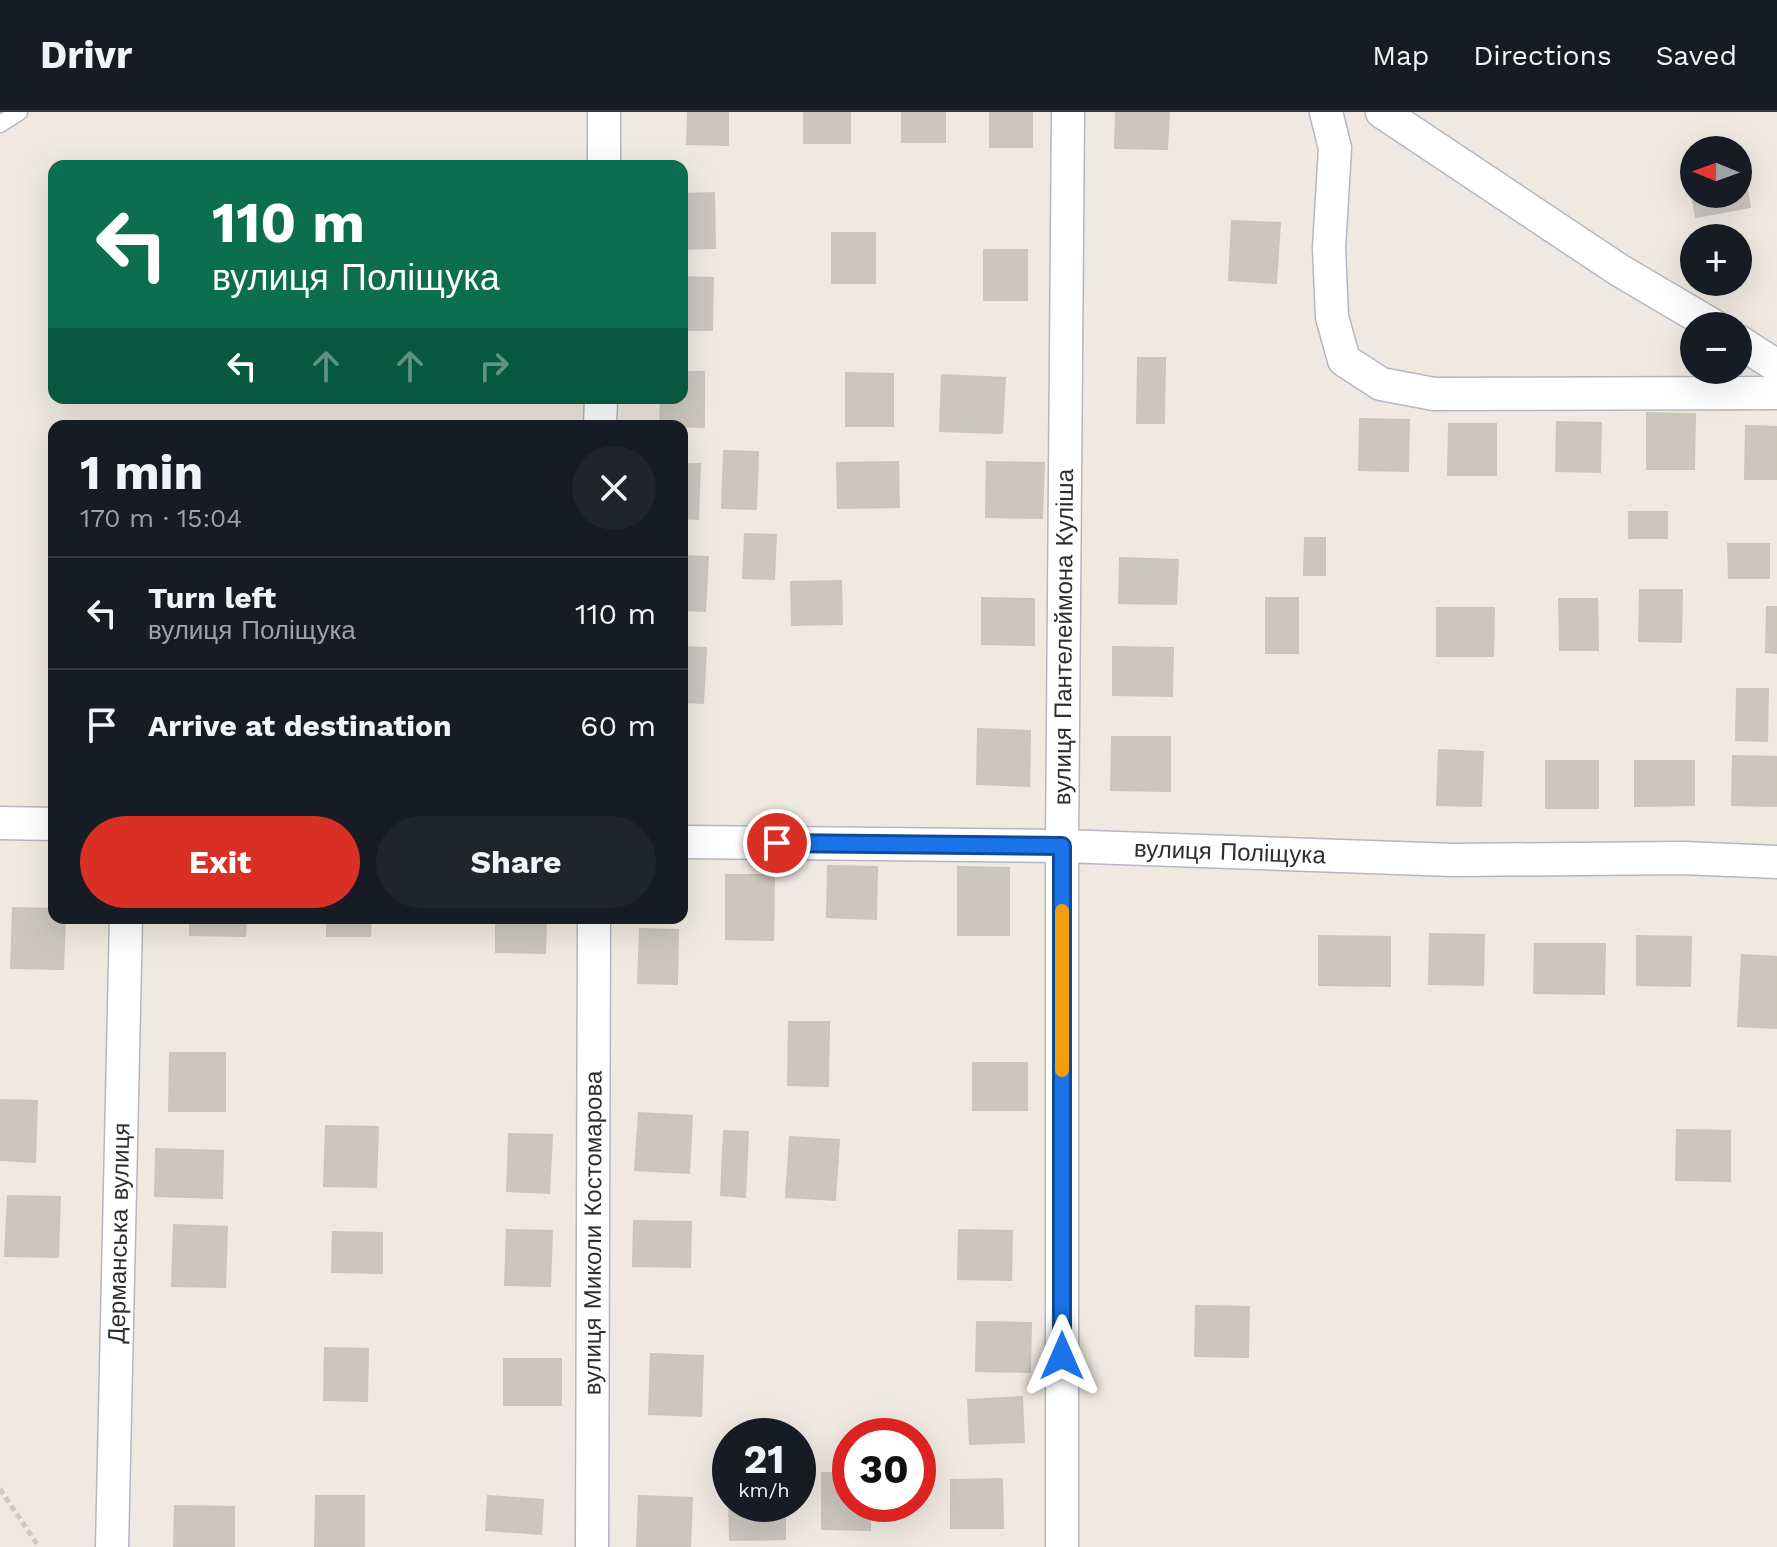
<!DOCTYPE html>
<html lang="en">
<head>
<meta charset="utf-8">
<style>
  body { margin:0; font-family:"Work Sans",sans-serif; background:#20242c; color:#f1f3f6; height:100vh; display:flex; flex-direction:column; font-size:30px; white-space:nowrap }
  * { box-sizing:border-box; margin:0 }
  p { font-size:26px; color:#9ea1a6 }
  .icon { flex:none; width:44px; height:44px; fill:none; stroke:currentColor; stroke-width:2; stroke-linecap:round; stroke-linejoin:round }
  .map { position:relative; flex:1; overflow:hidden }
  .details { position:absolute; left:48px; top:308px; width:640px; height:504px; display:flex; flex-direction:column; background:#171b24; border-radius:16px; box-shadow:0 8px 32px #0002 }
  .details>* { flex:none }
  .hud { position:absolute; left:48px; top:48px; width:640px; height:244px; border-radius:16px; box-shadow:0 8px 32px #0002; background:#0b6e4f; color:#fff; overflow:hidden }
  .needle { width:52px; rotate:271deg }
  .tools { position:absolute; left:1680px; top:24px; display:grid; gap:16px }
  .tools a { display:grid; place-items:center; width:72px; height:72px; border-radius:50%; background:#171b24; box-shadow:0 8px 32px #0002; font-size:40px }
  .speed { position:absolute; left:712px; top:1306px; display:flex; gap:16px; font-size:40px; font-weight:700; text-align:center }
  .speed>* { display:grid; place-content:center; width:104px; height:104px; border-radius:50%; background:#171b24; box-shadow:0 8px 32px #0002; line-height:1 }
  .speed small { font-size:20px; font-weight:400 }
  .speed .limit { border:12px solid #d22; background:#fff; color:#111 }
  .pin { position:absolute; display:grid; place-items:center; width:68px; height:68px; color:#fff; margin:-34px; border:4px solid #fff; border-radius:50%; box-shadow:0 2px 8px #0007 }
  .me { position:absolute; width:88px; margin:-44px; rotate:0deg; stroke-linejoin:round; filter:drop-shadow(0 0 6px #0008) }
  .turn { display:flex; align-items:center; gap:28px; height:168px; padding:0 32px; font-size:36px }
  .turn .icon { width:104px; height:104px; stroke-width:2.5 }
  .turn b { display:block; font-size:56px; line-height:68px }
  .lanes { display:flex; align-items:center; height:76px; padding:0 32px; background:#0003; justify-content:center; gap:40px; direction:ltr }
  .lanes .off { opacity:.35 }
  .round { display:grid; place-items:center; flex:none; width:84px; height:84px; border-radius:42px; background:#20242c }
  .overview { display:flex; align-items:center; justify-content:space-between; height:136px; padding:0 32px }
  h1 { font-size:48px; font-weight:700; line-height:60px }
  .action { display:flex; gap:16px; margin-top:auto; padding:16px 32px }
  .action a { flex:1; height:92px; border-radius:48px; background:#d93025; color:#fff; font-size:32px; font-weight:700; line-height:92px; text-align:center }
  .action a+a { background:#20242c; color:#f1f3f6 }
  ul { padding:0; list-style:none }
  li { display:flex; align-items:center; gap:24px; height:112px; padding:0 32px; border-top:2px solid #363941 }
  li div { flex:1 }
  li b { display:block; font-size:30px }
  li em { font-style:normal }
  header { display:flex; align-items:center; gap:48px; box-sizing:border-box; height:112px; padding:0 40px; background:#171b24; border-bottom:2px solid #363941 }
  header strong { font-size:38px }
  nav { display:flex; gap:44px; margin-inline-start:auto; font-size:28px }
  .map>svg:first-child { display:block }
  .building { fill:#cbc7bf; stroke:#cbc5ba; stroke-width:2 }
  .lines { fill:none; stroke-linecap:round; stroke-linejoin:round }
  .service-casing { stroke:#b4b7c1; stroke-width:19 }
  .minor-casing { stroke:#b4b7c1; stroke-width:35 }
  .path { stroke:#c9c9c9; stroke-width:5; stroke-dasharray:6 4; stroke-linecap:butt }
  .service { stroke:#fff; stroke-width:16 }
  .minor { stroke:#fff; stroke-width:32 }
  .route-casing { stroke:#114b97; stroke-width:20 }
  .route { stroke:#1a73e8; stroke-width:14 }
  .slow { stroke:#f59e0b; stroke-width:14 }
  .labels { text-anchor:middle; stroke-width:6; stroke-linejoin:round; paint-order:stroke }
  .street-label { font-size:24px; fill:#2e2e2e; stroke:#fff }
</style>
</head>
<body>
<header>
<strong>Drivr</strong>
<nav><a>Map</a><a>Directions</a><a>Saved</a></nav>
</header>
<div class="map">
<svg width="1777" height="1435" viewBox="0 0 1777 1435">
  <rect width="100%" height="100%" fill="#efe9e1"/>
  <path class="building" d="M688 0H728V33L687 32Z
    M804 0H850V31H804Z
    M902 0H945V30H902Z
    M990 0H1032V35H990Z
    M1116 0H1169L1167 37 1115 36Z
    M1738 41H1740L1750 95 1696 105 1686 51 1694 49V82H1738Z
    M714 81 715 136 682 137V82Z
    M1232 109 1280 111 1276 171 1229 168Z
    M832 121H875V171H832Z
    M984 138H1027V188H984Z
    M682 165 713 166 712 218H682Z
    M1138 246H1165L1164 311H1137Z
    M682 260H704V315L660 314 661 286H682Z
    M846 261 893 262V314H846Z
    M942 263 1005 266 1002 321 940 319Z
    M1647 301 1695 302 1694 357H1647Z
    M1360 307 1409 308 1408 359 1359 358Z
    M1557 310 1601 311 1600 360 1556 359Z
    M1449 312H1496V363H1448Z
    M1746 314 1777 315V367H1745Z
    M724 339 758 340 756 397 722 396Z
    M898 350 899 395 838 396 837 351Z
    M987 350 1044 351 1042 406 986 405Z
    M682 352H700L698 407 682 406Z
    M1629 400H1667V426H1629Z
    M745 422 776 423 774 467 743 466Z
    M1305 426H1325V463H1304Z
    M1728 432H1769V466H1729Z
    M682 444 708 445 705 499 682 498Z
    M1120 446 1178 448 1176 492 1119 491Z
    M841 469 842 512 792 513 791 470Z
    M1640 478H1682L1681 530 1639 529Z
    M982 486 1034 487V533L982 532Z
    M1266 486H1298V541H1266Z
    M1559 487H1597L1598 538H1560Z
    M1767 495H1777V541L1766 540Z
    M1437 496H1494L1493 544H1437Z
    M682 535 706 536 703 591 682 590Z
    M1113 535 1173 536 1172 584 1113 583Z
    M1737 577H1768L1767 629 1736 628Z
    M978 617 1030 619 1029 674 977 672Z
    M1112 625H1170V679L1111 678Z
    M1439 638 1483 640 1481 694 1437 693Z
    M1733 644 1777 645V694L1732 693Z
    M1546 649H1598V696H1546Z
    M1635 649H1694V693L1635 694Z
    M828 754 877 755 876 807 827 805Z
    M958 755 1009 756V823H958Z
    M726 763H774L773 828 726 827Z
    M13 796 54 797V806H65L63 857 11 856Z
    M190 806H246L245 824 190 823Z
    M327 806H371L370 824H327Z
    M496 806H546L545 841 496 840Z
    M640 817 678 818 677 872 638 871Z
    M1430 822 1484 823 1483 873 1429 872Z
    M1319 824 1390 825V874L1319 873Z
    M1637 824 1691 825 1690 874 1637 873Z
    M1535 832H1605L1604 882 1534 881Z
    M1742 843 1777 845V916L1738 914Z
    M789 910H829L828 974 788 973Z
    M170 941H225V999H169Z
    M973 951H1027V998H973Z
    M0 988 37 989 35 1050 0 1048Z
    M639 1001 692 1004 689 1061 635 1058Z
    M326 1014 378 1015 376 1075 324 1074Z
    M1677 1018 1730 1019V1069L1676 1068Z
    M724 1019 748 1020 745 1085 721 1083Z
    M509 1022 552 1023 549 1081 507 1079Z
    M790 1025 839 1028 835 1088 786 1085Z
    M156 1037 223 1039 222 1086 155 1084Z
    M8 1084 60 1085 58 1145 5 1144Z
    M634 1109 691 1110 690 1155 633 1154Z
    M174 1113 227 1115 225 1175 172 1174Z
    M507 1118 552 1119 550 1174 505 1173Z
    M959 1118 1012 1119 1011 1168 958 1167Z
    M333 1120 382 1121V1161L332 1160Z
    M1196 1194 1249 1195 1248 1245 1195 1244Z
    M977 1210 1031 1211 1030 1260 976 1259Z
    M325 1236 368 1237 367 1289 324 1288Z
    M651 1242 703 1244 701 1304 649 1302Z
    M504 1247H561V1293H504Z
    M1022 1285 1024 1330 970 1332 968 1288Z
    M822 1361H850V1392H871L870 1418 822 1417Z
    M1002 1367 1003 1416H951V1368Z
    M729 1381 730 1392H785V1427L730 1428Z
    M316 1384H364V1435H315Z
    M488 1384 543 1388 541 1422 486 1418Z
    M639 1384 692 1386 690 1435H637Z
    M175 1394 234 1395V1435H174Z"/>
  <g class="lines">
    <defs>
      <path id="service" d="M0 12 19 0"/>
      <g id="minor">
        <path d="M1326 0 1335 36 1329 136 1332 205 1344 248 1381 272 1434 282 1777 281"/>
        <path d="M1382 0 1619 158 1714 214"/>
        <path d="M604 54V0"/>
        <path d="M1738 229 1777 254"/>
        <path d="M600 314 601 286"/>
        <path d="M0 711 54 712"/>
        <path id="s1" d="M682 730 1062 734 1454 748 1683 746 1777 750"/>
        <path id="s2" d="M112 1435 126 806"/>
        <path id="s3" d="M592 1435 594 806"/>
        <path id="s4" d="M1062 1435V734L1068 0"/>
      </g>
    </defs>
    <use href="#service" class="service-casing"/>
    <use href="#minor" class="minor-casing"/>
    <path class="path" d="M0 1377 39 1435"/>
    <use href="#service" class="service"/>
    <use href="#minor" class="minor"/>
  </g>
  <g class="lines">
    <defs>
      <path id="route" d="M777 731 1062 734V1244"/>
    </defs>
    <use href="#route" class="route-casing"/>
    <use href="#route" class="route"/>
    <path class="slow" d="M1062 799V958"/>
  </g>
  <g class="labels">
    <g class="street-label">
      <text dy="8" stroke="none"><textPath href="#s4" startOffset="910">вулиця Пантелеймона Куліша</textPath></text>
      <text dy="8" stroke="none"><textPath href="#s1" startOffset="548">вулиця Поліщука</textPath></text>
      <text dy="8" stroke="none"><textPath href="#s2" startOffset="314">Дерманська вулиця</textPath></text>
      <text dy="8" stroke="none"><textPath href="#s3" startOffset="314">вулиця Миколи Костомарова</textPath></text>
    </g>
  </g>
</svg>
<div class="tools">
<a><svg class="needle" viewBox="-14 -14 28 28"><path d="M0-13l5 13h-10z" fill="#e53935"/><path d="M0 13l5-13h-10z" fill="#9ea1a6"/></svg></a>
<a>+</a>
<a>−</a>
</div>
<div class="speed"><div>21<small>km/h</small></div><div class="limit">30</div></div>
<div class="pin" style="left:777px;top:731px;background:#d93025"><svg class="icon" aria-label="arrive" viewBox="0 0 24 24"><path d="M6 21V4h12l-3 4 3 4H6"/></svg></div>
<svg class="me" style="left:1062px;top:1244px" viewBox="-20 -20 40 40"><path d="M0-17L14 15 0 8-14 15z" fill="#1a73e8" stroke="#fff" stroke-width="4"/></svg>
<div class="hud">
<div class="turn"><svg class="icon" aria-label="left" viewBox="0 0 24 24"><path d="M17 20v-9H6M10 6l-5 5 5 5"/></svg><div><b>110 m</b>вулиця Поліщука</div></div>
<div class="lanes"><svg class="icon" aria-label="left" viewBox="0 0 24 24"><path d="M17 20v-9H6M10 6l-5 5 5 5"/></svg><svg class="icon off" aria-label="ahead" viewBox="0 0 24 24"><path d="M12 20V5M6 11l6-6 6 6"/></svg><svg class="icon off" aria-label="ahead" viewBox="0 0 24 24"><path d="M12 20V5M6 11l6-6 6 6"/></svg><svg class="icon off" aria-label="right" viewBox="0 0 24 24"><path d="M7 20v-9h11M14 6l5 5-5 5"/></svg></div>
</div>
<section class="details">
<div class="overview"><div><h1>1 min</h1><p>170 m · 15:04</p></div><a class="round"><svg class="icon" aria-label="close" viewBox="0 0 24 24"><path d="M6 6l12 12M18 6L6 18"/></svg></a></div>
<ul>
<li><svg class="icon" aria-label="left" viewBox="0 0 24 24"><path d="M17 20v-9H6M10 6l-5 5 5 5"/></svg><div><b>Turn left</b><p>вулиця Поліщука</p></div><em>110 m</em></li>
<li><svg class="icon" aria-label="arrive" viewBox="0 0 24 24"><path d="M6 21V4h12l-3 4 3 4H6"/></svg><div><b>Arrive at destination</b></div><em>60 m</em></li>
</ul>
<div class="action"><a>Exit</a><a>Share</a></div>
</section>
</div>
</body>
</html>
